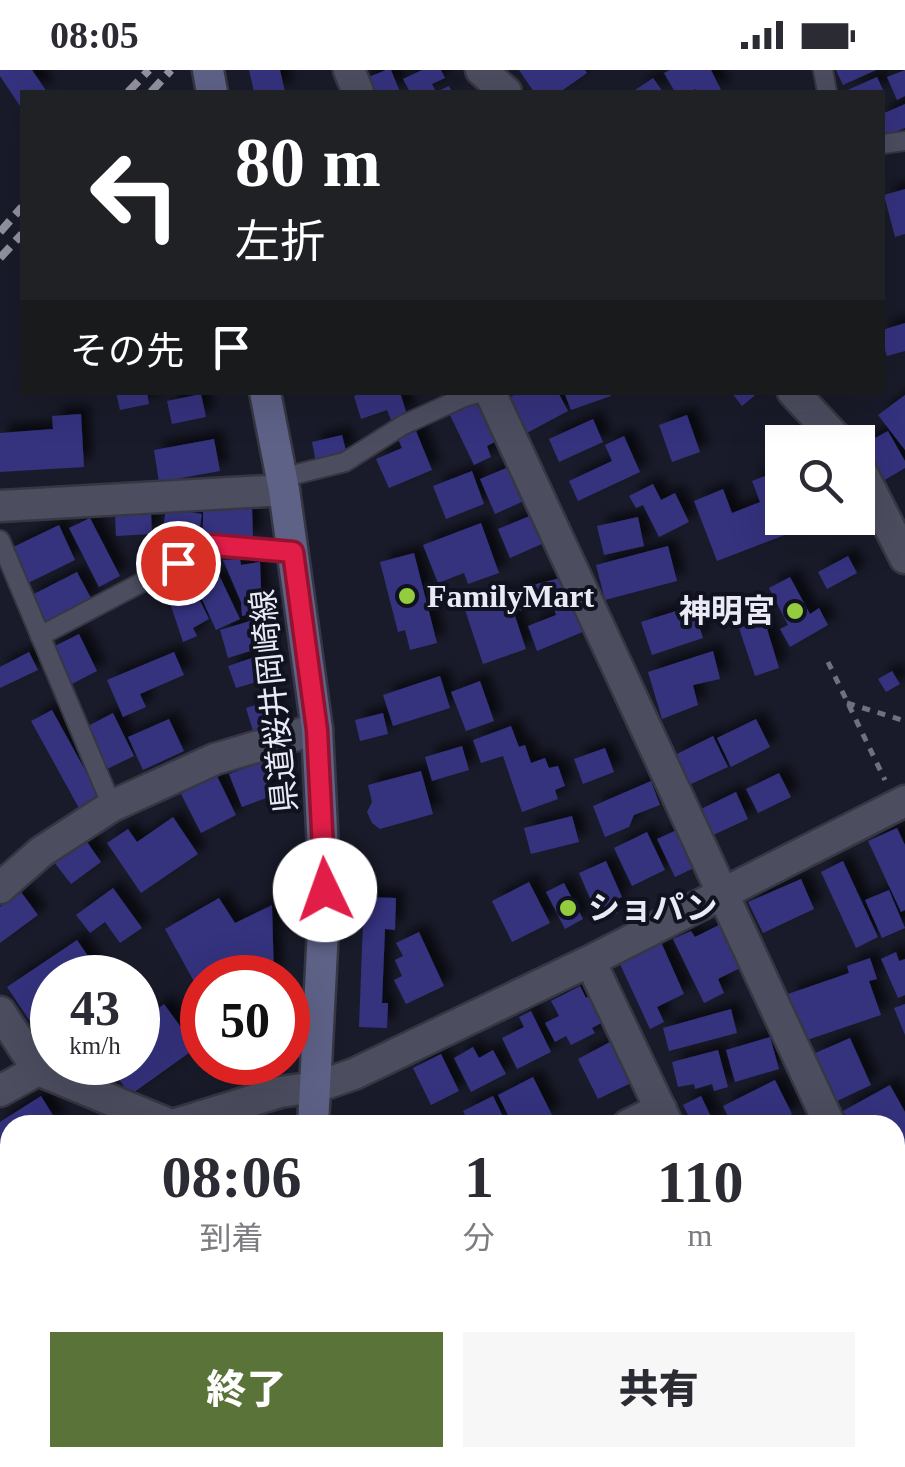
<!DOCTYPE html>
<html lang="ja">
<head>
<meta charset="utf-8">
<style>
  body { margin:0; font-family:"Times New Roman","Noto Sans JP",serif; background:#f7f7f7; color:#2b2b33; height:100vh; display:flex; flex-direction:column; font-size:38px; white-space:nowrap }
  * { box-sizing:border-box; margin:0 }
  p { font-size:32px; color:#7c7c81 }
  .icon { flex:none; width:55px; height:55px; fill:none; stroke:currentColor; stroke-width:2; stroke-linecap:round; stroke-linejoin:round }
  .map { position:relative; flex:1; overflow:hidden }
  .sheet { position:absolute; left:0px; top:1045px; width:905px; height:352px; display:flex; flex-direction:column; background:#fff; border-radius:30px 30px 0 0; box-shadow:0 10px 40px #0002 }
  .sheet>* { flex:none }
  .guide { position:absolute; left:20px; top:20px; width:865px; height:305px; border-radius:0px; box-shadow:0 10px 40px #0002; background:#202124; color:#fff; overflow:hidden }
  .buttons { position:absolute; left:765px; top:355px; display:grid; gap:20px }
  .buttons a { display:grid; place-items:center; width:110px; height:110px; border-radius:0px; background:#fff; box-shadow:0 10px 40px #0002; font-size:50px }
  .speed { position:absolute; left:30px; top:885px; display:flex; gap:20px; font-size:50px; font-weight:700; text-align:center }
  .speed>* { display:grid; place-content:center; width:130px; height:130px; border-radius:50%; background:#fff; box-shadow:0 10px 40px #0002; line-height:1 }
  .speed small { font-size:25px; font-weight:400 }
  .speed .limit { border:15px solid #d22; background:#fff; color:#111 }
  .pin { position:absolute; display:grid; place-items:center; width:85px; height:85px; color:#fff; margin:-42px; border:5px solid #fff; border-radius:50%; box-shadow:0 2px 10px #0007 }
  .me { position:absolute; width:110px; margin:-55px; rotate:357deg; stroke-linejoin:round; filter:drop-shadow(0 0 8px #0008) }
  .turn { display:flex; align-items:center; gap:35px; height:210px; padding:0 50px; font-size:45px }
  .turn .icon { width:130px; height:130px; stroke-width:2.5 }
  .turn b { display:block; font-size:70px; line-height:85px }
  .then { display:flex; align-items:center; height:95px; padding:0 50px; background:#0003; gap:20px; font-size:38px }
  .eta { display:flex; justify-content:space-evenly; align-items:center; height:170px; text-align:center }
  .eta b { font-size:60px; font-weight:800; line-height:70px }
  .primary-button { display:flex; gap:20px; margin-top:auto; padding:20px 50px }
  .primary-button a { flex:1; height:115px; border-radius:0px; background:#5a7338; color:#fff; font-size:40px; font-weight:800; line-height:115px; text-align:center }
  .primary-button a+a { background:#f7f7f7; color:#2b2b33 }
  .status { display:flex; justify-content:space-between; align-items:center; height:70px; padding:0 50px; background:#fff; direction:ltr }
  .status svg { height:28px; fill:currentColor }
  .map>svg:first-child { display:block }
  .building { fill:#34337e; filter:url(#shadow) }
  .lines { fill:none; stroke-linecap:round; stroke-linejoin:round }
  .service-casing { stroke:#373744; stroke-width:22 }
  .minor-casing { stroke:#373744; stroke-width:35 }
  .secondary-casing { stroke:#373744; stroke-width:35 }
  .path { stroke:#6f717e; stroke-width:5; stroke-dasharray:8 8; stroke-linecap:butt }
  .service { stroke:#4c4e60; stroke-width:18 }
  .minor { stroke:#4c4e60; stroke-width:30 }
  .secondary { stroke:#5e6287; stroke-width:30 }
  .rail { stroke:#9293a0; stroke-width:8; stroke-dasharray:15 8; stroke-linecap:butt }
  .route-casing { stroke:#92132f; stroke-width:25 }
  .route { stroke:#e11d48; stroke-width:18 }
  .poi-dot { fill:#93cc3d; stroke:#101220; stroke-width:4 }
  .labels { text-anchor:middle; stroke-width:8; stroke-linejoin:round; paint-order:stroke }
  .poi-label { font-size:32px; font-weight:bold; fill:#e9eaf5; stroke:#101220; text-anchor:start }
  .street-label { font-size:32px; fill:#e9eaf5; stroke:#101220 }
</style>
</head>
<body>
<div class="status"><b>08:05</b><svg viewBox="0 0 49 12"><path d="M0 12V9h3v3zM5 12V6h3v6zM10 12V3h3v9zM15 12V0h3v12zM26 1h20v11H26zM47 4h2v5h-2z"/></svg></div>
<div class="map">
<svg width="905" height="1397" viewBox="0 0 905 1397">
  <defs>
    <filter id="shadow"><feDropShadow dx="9" dy="-9" stdDeviation="5" flood-color="#0009"/></filter>
  </defs>
  <rect width="100%" height="100%" fill="#191b2a"/>
  <path class="building" d="M0 0H32L47 22H22V39L0 6Z
    M249 0H280L285 22H254Z
    M386 0H391L400 22H367L361 10Z
    M422 0H441L445 8 432 14 436 22 449 16 452 22H410L403 9Z
    M519 0H585L587 3 560 22H546L544 20 534 22Z
    M670 0H711L722 22H697L696 19 688 22H675L664 3Z
    M836 0H876L843 15Z
    M905 0V26L897 30 887 7Z
    M877 7 884 22H843Z
    M653 8 663 22H632Z
    M905 34V58L882 67V44Z
    M905 119V164L895 167 884 125Z
    M905 253V281L887 286 882 271V260Z
    M116 322H147L149 334 120 340Z
    M365 322H400L407 345 391 350 387 340 361 349 354 326Z
    M518 322H558L568 341 525 364 506 330Z
    M564 322H610L611 326 571 340Z
    M731 322H759L742 336Z
    M201 324 206 347 172 354 167 331Z
    M905 325V380L878 345Z
    M481 333 497 371 487 376 491 387 474 395 449 343Z
    M81 344 84 397 0 402V363L53 359 52 346Z
    M687 345 700 382 672 392 659 355Z
    M593 349 603 372 559 392 549 369Z
    M807 358 814 372H788L786 368Z
    M416 361 432 400 389 418 376 389 402 378 398 369Z
    M888 361 905 391V398L883 411 862 375Z
    M342 365 347 385 316 392 312 372Z
    M624 366 640 402 578 431 569 411 612 391 605 375Z
    M214 369 220 401 159 412 154 380Z
    M511 396 526 430 495 444 480 409Z
    M781 400 782 448H799L803 458 717 491 694 431 723 419 732 443 760 432 752 411Z
    M472 401 484 434 446 449 433 416Z
    M653 414 661 430 675 423 689 452 659 467 643 435 636 438 629 426Z
    M203 437H252L253 470H203Z
    M166 439 202 444 199 463 163 458Z
    M151 442 152 464 116 466 115 444Z
    M532 445 544 473 510 488 498 459Z
    M638 447 644 476 604 485 597 456Z
    M90 448 120 506 99 517 69 458Z
    M481 453 499 503 468 514 464 503 438 513 423 475Z
    M59 455 75 490 22 516 5 481Z
    M668 476 677 511 605 530 596 495Z
    M414 483 437 573 410 580 405 560 398 562 380 492Z
    M848 486 857 503 827 519 818 502Z
    M240 489 241 495 260 492 262 542 242 546 241 532 223 490Z
    M77 502 92 530 42 556 28 527Z
    M219 505 240 549 216 560 196 516Z
    M564 507 585 561 537 581 528 556 556 545 552 530 520 541 513 520Z
    M790 507 810 544 819 538 828 555 790 577 780 559 788 555 769 518Z
    M191 512 209 549 193 558 197 566 183 572 167 524Z
    M507 522 526 579 483 594 464 537Z
    M692 536 703 568 652 585 641 552Z
    M260 548 269 575 228 588 220 560Z
    M764 549 779 598 755 606 739 558Z
    M79 564 97 601 68 616 49 579Z
    M713 581 720 609 693 615 698 635 662 649 648 602Z
    M29 582 38 600 0 618V597Z
    M174 582 184 605 140 624 146 637 123 647 107 610Z
    M267 583 273 599 258 604 260 611 236 618 228 596Z
    M892 601 900 614 886 622 878 609Z
    M440 606 450 638 393 656 383 625Z
    M480 611 494 651 466 661 451 622Z
    M272 630 279 654 253 661 246 638Z
    M52 640 101 729 80 740 31 651Z
    M113 643 134 686 107 699 86 657Z
    M383 643 388 664 360 671 355 650Z
    M169 649 184 681 143 700 128 667Z
    M756 649 770 677 731 697 717 668Z
    M511 656 519 677 525 675 531 693 545 688 549 698 558 696 565 716 555 720 558 729 522 742 503 686 481 693 473 670Z
    M713 666 728 697 689 715 675 685Z
    M462 676 469 700 432 711 425 687Z
    M605 678 614 702 583 714 574 689Z
    M262 692 274 725 242 737 229 704Z
    M421 701 433 744 380 759 372 753 367 742 372 732 368 715Z
    M779 703 791 727 758 743 746 719Z
    M217 706 236 745 201 763 181 724Z
    M651 711 660 735 634 745 629 757 605 767 593 736Z
    M736 722 748 749 711 766 699 740Z
    M572 746 579 772 531 784 524 758Z
    M173 747 198 784 141 823 107 773 128 759 137 772Z
    M681 758 698 796 675 807 657 769Z
    M897 758 905 775V840L901 842 868 771Z
    M647 762 665 800 632 816 614 778Z
    M85 769 101 792 71 814 54 792Z
    M606 791 622 827 613 831 618 843 600 851 579 803Z
    M843 791 878 867 856 878 821 802Z
    M801 809 814 839 763 863 748 832Z
    M529 812 550 853 512 872 492 831Z
    M564 813 583 849 565 859 546 822Z
    M113 818 142 858 120 873 105 852 90 863 76 845Z
    M889 820 905 858 882 868 865 830Z
    M21 822 38 845 0 873V837Z
    M364 827 396 828 395 860 385 859 382 933H388L387 958 359 957Z
    M219 828 235 853 272 835 274 908H202V926L165 859Z
    M719 855 740 898 718 909 724 923 704 933 673 869 691 861 695 867Z
    M419 862 444 916 406 934 394 910 402 906 395 890 403 886 396 873Z
    M77 870 100 904 94 908H52V936L30 951 7 917Z
    M661 872 684 924 657 937 664 952 650 959 619 892Z
    M896 882 899 891 905 889V925L898 928 881 889Z
    M870 888 877 909 869 911 881 945 804 971 788 924 849 903 847 896Z
    M580 916 586 928 593 923 607 950 592 958 595 963 571 975 566 966 555 972 545 953 559 946 551 931Z
    M164 934 196 978 130 1025 107 992H138V954Z
    M905 934V965L894 938Z
    M731 939 737 963 669 981 663 958Z
    M531 941 551 982 517 999 502 968 524 957 519 947Z
    M770 967 779 999 735 1012 726 980Z
    M850 968 871 1015 835 1032 813 984Z
    M610 972 631 1013 598 1029 578 989Z
    M473 977 479 988 493 980 506 1004 471 1022 454 988Z
    M718 980 728 1017 714 1021 712 1014 695 1019 694 1014 678 1017 672 992Z
    M441 984 459 1021 431 1035 413 998Z
    M533 1007 552 1045 532 1055H513L498 1025Z
    M775 1010 792 1044 769 1055H732L723 1036Z
    M890 1015 905 1042V1074L898 1060 895 1061V1055H851L843 1041Z
    M41 1026 59 1055H35L33 1052 28 1055H10V1065L0 1071V1052Z
    M493 1026 507 1055H470L463 1041Z
    M701 1026 715 1055H693L683 1035Z
    M10 1073V1114L0 1095V1079Z
    M10 1201V1238L0 1241V1204Z
    M69 1388H120L94 1397H72Z"/>
  <g class="lines">
    <defs>
      <path id="service" d="M823 0 827 22
        M882 74 905 71
        M281 408 345 392 403 355 462 328 481 322
        M0 470 112 736
        M40 566 213 475 293 482"/>
      <path id="minor" d="M349 0 358 22
        M481 0 506 22
        M490 322 830 1055
        M793 322 840 372
        M858 395 905 488
        M0 436 284 420
        M0 818 41 782 112 736 215 689 317 659
        M590 891 668 1055
        M0 942 38 1000 171 1055
        M0 1021 38 1000
        M173 1055 280 1022 316 1017 354 1004 590 891 905 731
        M628 1055 661 1039
        M0 1190 10 1185
        M895 1242 905 1264
        M0 1369 5 1397
        M895 1369 905 1364
        M527 1388 539 1397
        M277 1393 310 1397 370 1388
        M835 1397 855 1388"/>
      <path id="secondary" d="M208 0 212 22
        M265 322 284 420 317 659 325 820 313 1055
        M277 1397 278 1388"/>
    </defs>
    <use href="#service" class="service-casing"/>
    <use href="#minor" class="minor-casing"/>
    <use href="#secondary" class="secondary-casing"/>
    <path class="path" d="M828 592 885 710
      M847 633 905 651"/>
    <use href="#service" class="service"/>
    <use href="#minor" class="minor"/>
    <use href="#secondary" class="secondary"/>
    <path class="rail" d="M128 22 149 0
      M151 22 171 0
      M0 162 22 137
      M0 188 22 164"/>
  </g>
  <g class="lines">
    <defs>
      <path id="route" d="M178 493 212 475 293 482 317 660 325 820"/>
    </defs>
    <use href="#route" class="route-casing"/>
    <use href="#route" class="route"/>
  </g>
  <g class="poi-dot">
    <circle cx="407" cy="526" r="10"/>
    <circle cx="795" cy="541" r="10"/>
    <circle cx="568" cy="838" r="10"/>
  </g>
  <g class="labels">
    <g class="poi-label">
      <text x="427" y="537">FamilyMart</text>
      <text x="775" y="552" text-anchor="end">神明宮</text>
      <text x="588" y="849">ショパン</text>
    </g>
    <g class="street-label">
      <text transform="translate(274 631) rotate(-96)" y="11">県道桜井岡崎線</text>
    </g>
  </g>
</svg>
<div class="buttons">
<a><svg class="icon" aria-label="search" viewBox="0 0 24 24"><circle cx="10" cy="10" r="6"/><path d="M15 15l6 6"/></svg></a>
</div>
<div class="speed"><div>43<small>km/h</small></div><div class="limit">50</div></div>
<div class="pin" style="left:178px;top:493px;background:#d93025"><svg class="icon" aria-label="arrive" viewBox="0 0 24 24"><path d="M6 21V4h12l-3 4 3 4H6"/></svg></div>
<svg class="me" style="left:325px;top:820px" viewBox="-20 -20 40 40"><circle r="19" fill="#fff"/><path d="M0-13L10 11 0 6-10 11z" fill="#e11d48"/></svg>
<div class="guide">
<div class="turn"><svg class="icon" aria-label="left" viewBox="0 0 24 24"><path d="M17 20v-9H6M10 6l-5 5 5 5"/></svg><div><b>80 m</b>左折</div></div>
<div class="then">その先<svg class="icon" aria-label="arrive" viewBox="0 0 24 24"><path d="M6 21V4h12l-3 4 3 4H6"/></svg></div>
</div>
<section class="sheet">
<div class="eta">
<div><b>08:06</b><p>到着</p></div>
<div><b>1</b><p>分</p></div>
<div><b>110</b><p>m</p></div>
</div>
<div class="primary-button"><a>終了</a><a>共有</a></div>
</section>
</div>
</body>
</html>
